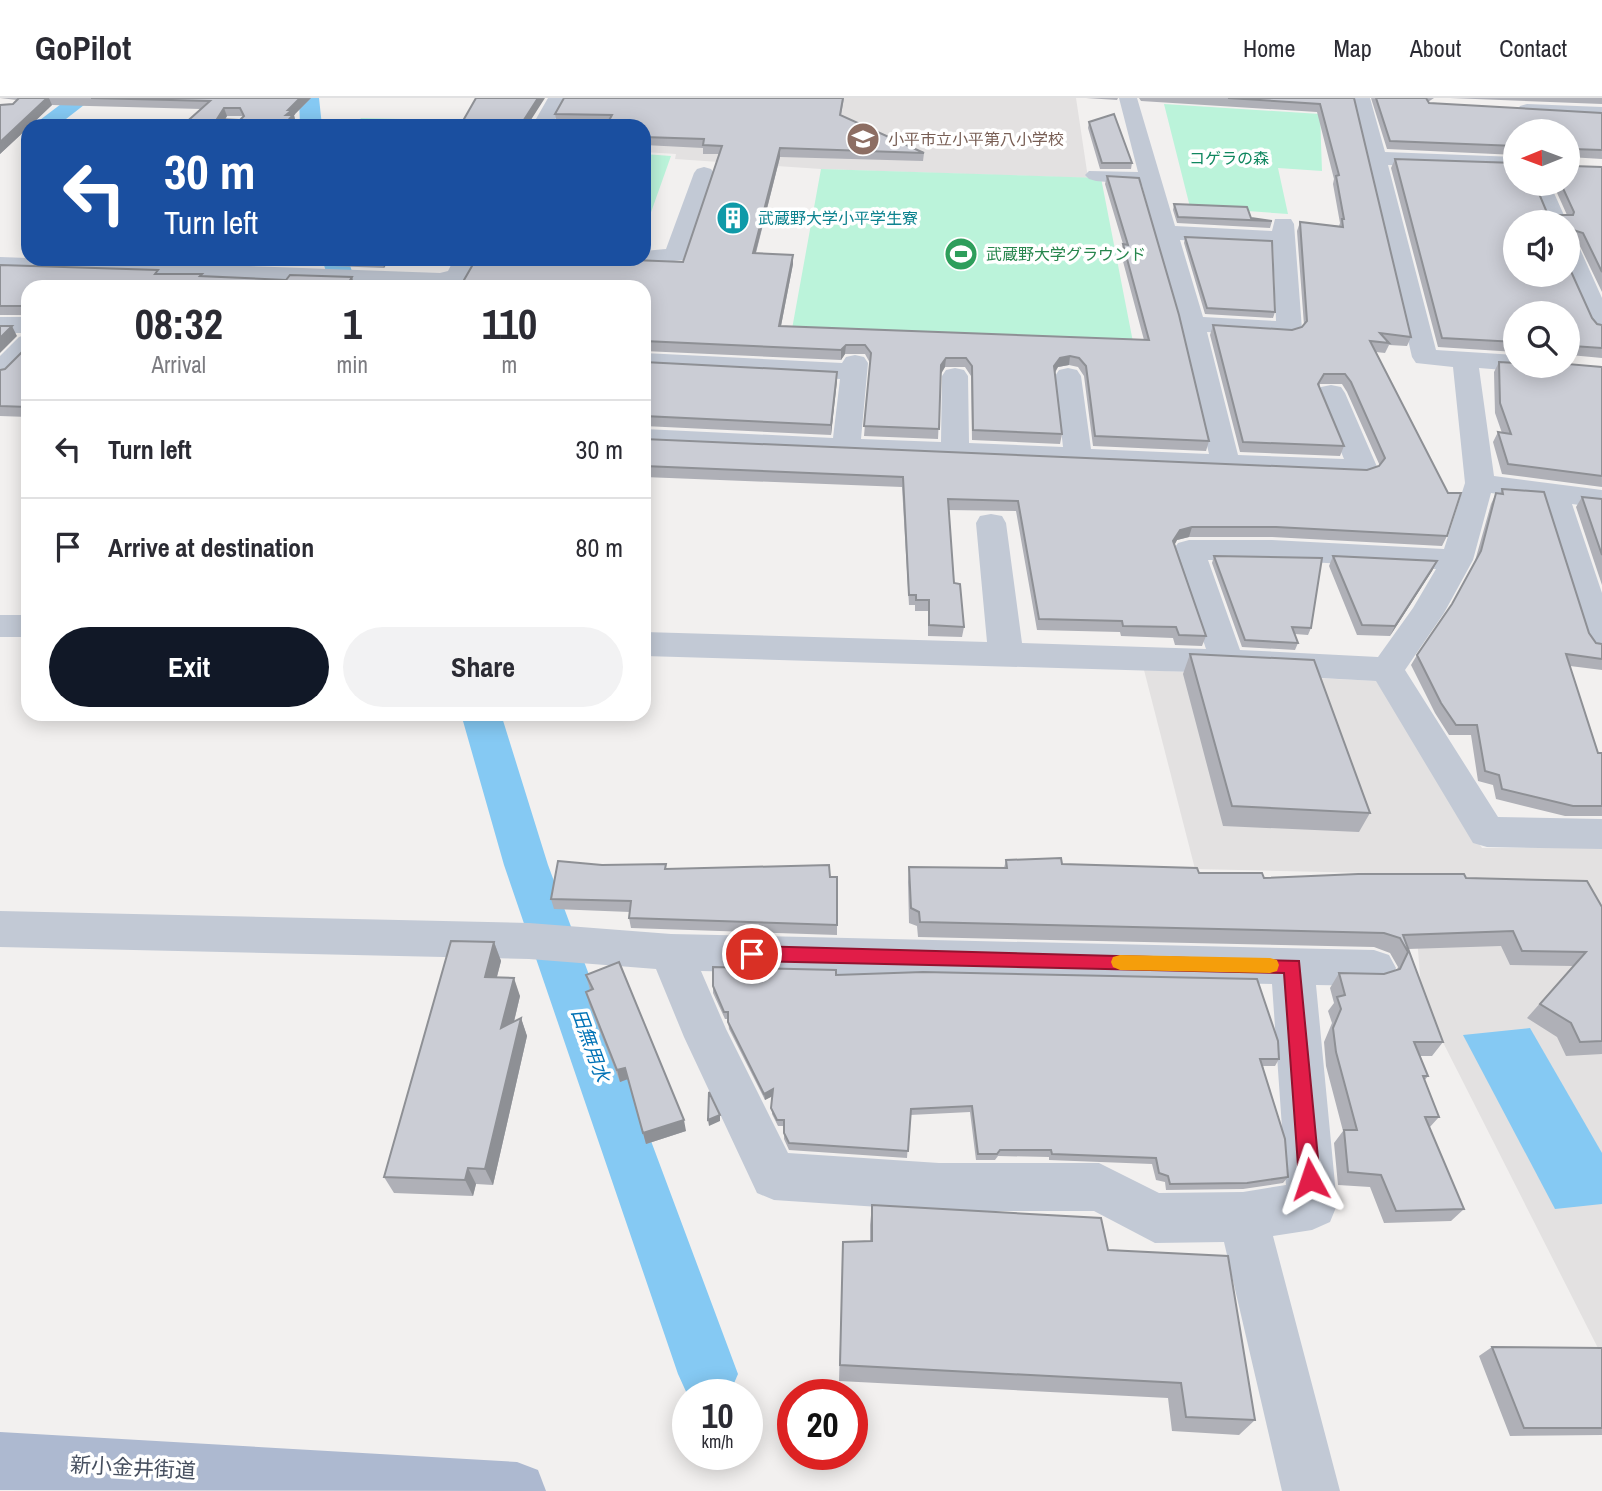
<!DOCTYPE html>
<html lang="en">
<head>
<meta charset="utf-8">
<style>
  body { margin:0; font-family:"Archivo Narrow","Noto Sans JP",sans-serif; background:#f2f2f3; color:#2b2b33; height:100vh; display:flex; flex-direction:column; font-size:26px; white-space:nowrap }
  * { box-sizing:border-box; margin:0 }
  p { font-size:23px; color:#7c7c81 }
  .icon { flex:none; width:38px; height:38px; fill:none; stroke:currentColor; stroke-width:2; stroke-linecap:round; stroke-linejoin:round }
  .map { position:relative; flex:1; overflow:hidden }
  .sheet { position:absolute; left:21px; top:182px; width:630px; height:441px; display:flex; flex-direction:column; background:#fff; border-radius:21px; box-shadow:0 4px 18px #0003 }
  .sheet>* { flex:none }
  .banner { position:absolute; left:21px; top:21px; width:630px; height:147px; border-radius:21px; box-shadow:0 4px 18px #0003; background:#1a4fa0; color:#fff; overflow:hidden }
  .needle { width:46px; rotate:269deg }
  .buttons { position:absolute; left:1503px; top:21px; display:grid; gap:14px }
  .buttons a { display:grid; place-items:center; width:77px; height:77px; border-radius:50%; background:#fff; box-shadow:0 4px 18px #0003; font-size:35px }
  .speed { position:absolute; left:672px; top:1281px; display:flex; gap:14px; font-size:35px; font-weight:700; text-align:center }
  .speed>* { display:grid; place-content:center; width:91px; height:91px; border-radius:50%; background:#fff; box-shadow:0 4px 18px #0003; line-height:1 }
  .speed small { font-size:18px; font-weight:400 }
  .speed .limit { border:10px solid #d22; background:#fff; color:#111 }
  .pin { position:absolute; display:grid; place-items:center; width:60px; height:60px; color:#fff; margin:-30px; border:4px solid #fff; border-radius:50%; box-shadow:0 2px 7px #0007 }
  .me { position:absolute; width:77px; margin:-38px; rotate:355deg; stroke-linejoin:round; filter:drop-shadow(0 0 5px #0008) }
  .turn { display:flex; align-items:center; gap:24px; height:147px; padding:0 28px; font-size:32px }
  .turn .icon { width:91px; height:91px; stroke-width:2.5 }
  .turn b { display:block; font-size:49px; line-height:60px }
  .eta { display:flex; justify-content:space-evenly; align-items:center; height:119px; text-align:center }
  .eta b { font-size:42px; font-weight:800; line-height:49px }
  .cta { display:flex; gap:14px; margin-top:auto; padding:14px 28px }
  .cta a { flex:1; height:80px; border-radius:42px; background:#111827; color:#fff; font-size:28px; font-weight:800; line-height:80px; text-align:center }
  .cta a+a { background:#f2f2f3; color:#2b2b33 }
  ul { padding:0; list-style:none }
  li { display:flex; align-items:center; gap:21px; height:98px; padding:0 28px; border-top:2px solid #e1e1e2 }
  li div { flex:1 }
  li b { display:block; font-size:26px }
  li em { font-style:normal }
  header { display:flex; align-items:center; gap:42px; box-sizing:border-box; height:98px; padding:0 35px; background:#fff; border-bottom:2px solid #e1e1e2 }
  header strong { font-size:33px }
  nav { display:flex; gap:38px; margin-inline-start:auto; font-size:24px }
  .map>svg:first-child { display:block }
  .education { fill:#e3e1e1 }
  .green { fill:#bbf3da }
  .water { fill:#85c9f3 }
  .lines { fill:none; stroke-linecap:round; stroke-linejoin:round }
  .canal { fill:#85c9f3; fill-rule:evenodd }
  .minor { fill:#c2c9d5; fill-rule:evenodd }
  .major { fill:#adb9d0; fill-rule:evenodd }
  .wall { fill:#afb0b7; fill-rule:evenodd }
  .shaded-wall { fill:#8e9095 }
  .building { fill:#cbcdd5; stroke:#8e9095; stroke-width:2; fill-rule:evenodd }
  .route { fill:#e11d48; stroke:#92132f; stroke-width:2 }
  .slow { fill:#f59e0b }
  .labels { text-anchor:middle; stroke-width:7; stroke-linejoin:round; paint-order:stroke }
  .far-education-label { font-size:16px; fill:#785e54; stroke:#fff; text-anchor:start }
  .far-park-label { font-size:16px; fill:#10875f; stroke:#fff }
  .far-culture-label { font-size:16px; fill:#0d838f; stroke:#fff; text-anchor:start }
  .far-leisure-label { font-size:16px; fill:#27864d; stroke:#fff; text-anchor:start }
  .water-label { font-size:19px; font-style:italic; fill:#0172b6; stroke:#fff }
  .near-street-label { font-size:21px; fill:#464f5f; stroke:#fff }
</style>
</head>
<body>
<header>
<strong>GoPilot</strong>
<nav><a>Home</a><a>Map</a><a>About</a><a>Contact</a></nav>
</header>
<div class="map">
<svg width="1602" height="1393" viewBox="0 0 1602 1393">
  <rect width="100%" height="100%" fill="#f2f0ef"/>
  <path class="education" d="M621 0H1076L1088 80 821 71 675 61 676 56 644 54V28H607Z
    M1144 572 1379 583 1482 750H1602V1258L1422 903 1412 776 1195 771Z"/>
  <path class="green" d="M1164 6 1320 16 1322 73 1278 70 1288 116 1190 109Z
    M361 20 532 24 529 28H354Z
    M644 56 671 58 644 134Z
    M821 71 1101 80 1133 244 792 231Z"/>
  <path class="water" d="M1530 930 1602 1055V1106L1555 1111 1463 937Z"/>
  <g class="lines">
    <path class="canal" d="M69 0H93L57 28H32Z
      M299 0H319L322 28H300Z
      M322 161H348L357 189H331Z
      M461 616H501L548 767 738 1276 729 1297 688 1298 678 1276 504 767Z"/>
    <path class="minor" d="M548 0H566L552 28H532Z
      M1119 0H1137L1175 128 1272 133 1275 121H1291L1294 126 1302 231 1298 236 1289 239 1207 234 1238 357 1344 361 1317 295 1321 289 1331 287 1341 289 1345 295 1378 371 1373 377 1363 380 644 349V331L833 340 840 281 644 271V255L842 265 846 259 855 257 864 259 868 265 861 341 941 344 942 278 946 272 955 270 964 272 968 278 969 345 1063 349 1055 278 1059 272 1068 270 1077 272 1081 278 1091 351 1209 356 1179 226 1142 87 1096 83 1089 81 1085 77 1089 73 1138 74ZM1180 142 1273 147 1276 223 1203 219Z
      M1352 0H1370L1385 54 1516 59V71L1388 67 1436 252 1516 257V268H1527L1516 273 1479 270 1494 378 1602 392V410L1572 406 1602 495V556L1590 553 1585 545 1540 402 1491 395 1473 462 1444 515 1405 572 1498 719 1602 721V751L1487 749 1473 745 1376 583 1227 575 644 558V534L987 544 976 425 980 418 991 416 1002 418 1006 425 1022 545 1206 551 1173 452 1178 445 1189 442H1272L1444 451 1465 385 1453 269 1416 265 1412 259ZM1208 462H1272L1436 471 1413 510 1378 559 1240 552Z
      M1527 6 1602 9V21L1520 16 1517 12 1520 8Z
      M704 69 711 71 714 75 683 162 629 168 621 166 617 161H644V153L666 151 694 75 697 71Z
      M1530 86H1550L1567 124H1545Z
      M1568 144 1576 146 1580 151 1602 200V236L1593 233 1589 228 1567 177Z
      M0 159 440 175 448 173 454 161H478L465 183 435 189 0 173Z
      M0 219H28V235H0Z
      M28 236V259L9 279 0 281V258L19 239Z
      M0 517H28V539H0Z
      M0 813 529 825 671 836 1374 852 1389 857 1396 870 1389 883 1374 888 1316 887 1337 1107 1330 1124 1312 1132 1273 1138 1340 1393H1282L1224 1144 1155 1145 1094 1113H939L774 1102 757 1095 684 939 656 871 529 861 0 849ZM701 873 1272 886 1286 1087 1243 1094 1159 1095 1099 1065H939L788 1055 726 931Z"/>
    <path class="major" d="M0 1334 517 1364 538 1372 546 1393 0 1392Z"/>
  </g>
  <path class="wall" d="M0 0H311L294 17 296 26 182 28 201 11 52 7 0 56V7L13 6 17 2ZM227 18H243V19L240 22H225Z
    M564 0H844L841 17 924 55 923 63 780 59 756 155 793 157V166L781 228 1144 242 1121 156 1123 146 1105 86 1107 78 1209 343 1206 353 1093 348 1084 278 1078 269 1069 267 1058 269 1055 275 1062 336 1060 346 972 342 971 278 965 269H945L941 276 938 341 864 338 870 265 865 256H845L841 262 644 253V189L683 164 719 56H703V50L644 47V28L557 25 555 16Z
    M1086 0H1118L1117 2Z
    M1139 0H1354L1411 239 1407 248 1389 247 1385 255 1376 254 1447 438 1442 448 1272 439H1189L1177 442 1175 446 1206 538 1202 548 1175 547 1173 540 1121 538 1120 534 1037 532 1016 413 948 412 954 485 964 529 962 539 928 538V513H915V507H909L902 389 644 379V341L1367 372 1380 368 1347 294 1342 286H1320L1319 289 1344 348 1340 358 1240 354 1210 237 1213 227 1292 232 1302 229 1304 227 1297 133 1300 124 1339 128 1340 125 1333 86 1334 81 1317 14 1141 3Z
    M1371 0H1434L1428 4 1429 5 1602 15V61L1569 59V65L1572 68 1602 69V194L1578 144 1570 142 1569 169 1592 220 1597 226 1602 227V260L1570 257 1568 260V215H1516V254L1438 249 1391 70 1395 61 1548 117H1567L1553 86H1568L1516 33V57L1387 51Z
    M1450 0H1602V6Z
    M1089 24 1132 65 1131 71H1100L1088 30Z
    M1174 106 1251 120 1272 123 1270 130 1177 125 1173 112Z
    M1185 139 1275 214 1273 220 1205 216 1184 145Z
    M127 161H180L178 163Z
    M304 161H390L384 170 306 167Z
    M0 167 203 178 355 189H28V319L0 318V272L5 271 25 251V217H0Z
    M644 264 837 274 831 337 644 328Z
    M1499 264 1602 269V389L1502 376 1493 344 1498 334 1502 335 1495 315 1494 274Z
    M1502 391 1589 535 1596 545 1602 546V572L1570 568 1598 655H1602V718H1565L1496 701 1493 687 1478 683 1471 637H1449L1435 615 1411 567 1417 557 1452 506 1475 463 1491 406 1496 395 1500 396Z
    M1582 399 1602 401V487L1576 409Z
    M1214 458 1311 530 1308 537 1295 536 1298 545 1295 552 1242 549 1212 465Z
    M1333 458 1437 463 1432 473 1390 538 1357 537 1329 468Z
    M1190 556 1370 715 1359 734 1223 728 1183 576Z
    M1006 762 1264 780H1466L1602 809V956L1566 958 1557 939 1527 920 1573 868 1510 867 1501 848 1408 851 1443 944 1432 958H1420L1428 978 1424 983 1439 1019 1429 1030 1464 1111 1451 1123 1384 1125 1370 1089 1338 1087 1334 1045 1343 1033 1326 968 1324 944 1332 925 1328 913 1334 905 1330 890 1339 875 1384 876 1397 872 1398 869 1390 855 1374 849 918 839 917 828 909 825 908 784 909 769 1004 770Z
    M666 766V771L837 779V837L631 830 629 820 630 814 554 811 551 801 602 767Z
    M494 844 501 863 497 879 520 898 514 924 521 920 527 938 493 1087 476 1086 473 1098 394 1095 384 1079Z
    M586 877 686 1033 646 1046 628 981 620 984 589 906 586 894 590 892Z
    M836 877 1279 961 1275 968H1263L1288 1079 1283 1085 1243 1091 1166 1092 1165 1084 1156 1082 1152 1066 1049 1062V1059L998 1058 995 1062H976L970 1014 910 1017 907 1060 789 1052 784 1041V1028H778L772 1016V998L765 1002 729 931 728 921H725L713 895V888Z
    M872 1107 1108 1152 1255 1322 1239 1337 1172 1333 1168 1300 839 1283 843 1144 870 1143V1127Z
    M1492 1249 1602 1250V1337L1510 1338 1479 1258Z"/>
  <path class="shaded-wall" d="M47 0H49L52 7 30 28H28V30L0 56V44Z
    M300 0H311L294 17 296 26 294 28H283L288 12Z
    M538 0H545L527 28H520Z
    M224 10 227 18 221 28 217 21Z
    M780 50V59L753 165V155Z
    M793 157V166L779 238V228Z
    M382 161H390L384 170Z
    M352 179 355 189H346Z
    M12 228 17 238 0 255V240Z
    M846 247 845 256 841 262V252Z
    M1070 258 1069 267 1058 269 1052 278 1054 268 1060 260Z
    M946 260 945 269 940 277 941 267Z
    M837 274V283L831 337V327Z
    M1192 429 1189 439 1177 442 1171 453 1173 443 1180 432Z
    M1437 463 1432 473 1390 538 1395 528Z
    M494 844 501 863 492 897 485 879Z
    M514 880 520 898 508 948 501 930Z
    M521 920 527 938 493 1087 485 1071Z
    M625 970 628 981 620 984 617 972Z
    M773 991V998L765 1002 764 996Z
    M720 1017V1023L709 1028 708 1022Z
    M684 1022 686 1033 646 1046 643 1035Z
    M468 1070 476 1086 473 1098 465 1082Z"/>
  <path class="building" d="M19 0H47L0 44V7L13 6Z
    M91 0H300L288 12H292L286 17H293L283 28H182L210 3ZM224 10H240L244 18 240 22 217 21Z
    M476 0H538L520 28H460Z
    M564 0H843L840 17 924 55 780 50 753 155 793 157 779 228 1149 242 1123 146 1128 147 1107 78 1139 80 1179 217 1209 343 1095 338 1086 268 1079 260 1070 258 1060 260 1054 268 1062 336 973 332 972 268 966 260H946L941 267 939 331 864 328 871 255 865 247H846L841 252 644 243V189H460L476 161H608L683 164 722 48 703 47 704 41 644 39V28H606L612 17 555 16Z
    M1228 0H1354L1411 239 1380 235 1389 245 1370 243 1448 395H1461L1447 438 1276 429H1192L1180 432 1173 443 1206 538 1179 537 1176 529 1123 528 1122 523 1039 521 1018 403 948 401 954 485 960 486 964 529 929 527V502H916V497H909L903 379 644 368V341L1367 372 1379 368 1385 360 1351 284 1345 276H1324L1318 286 1344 348 1243 344 1213 227 1292 232 1302 229 1307 223 1300 124 1343 129 1342 121H1344L1336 78 1339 77 1320 6Z
    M1376 0H1426L1429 5 1602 15V52L1572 51 1569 53V65L1572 68 1602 69V174L1583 135 1573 132 1570 135 1569 169 1592 220 1597 226 1602 227V250L1573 248 1571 256H1568V215H1516V244L1442 240 1395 61 1516 65V86H1535L1548 117H1573L1574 114 1561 86H1568V33H1516V48L1390 43ZM1516 124H1568V177H1516Z
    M1114 16 1132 65H1102L1089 24Z
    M1174 106 1247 109 1251 120 1272 123 1178 119Z
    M1185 139 1272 143 1275 214 1207 210Z
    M0 167 158 172 155 176H202L200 178 286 182 290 177 352 179 346 189H28V309L0 308V272L5 271 25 251V208H0Z
    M0 228H12L0 240Z
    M644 264 837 274 831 327 644 318Z
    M1499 264 1516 265V268H1568V266L1602 269V378L1508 366 1498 334 1511 336 1500 305Z
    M1502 391 1544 394 1589 535 1596 545 1602 546V561L1566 556 1598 655H1602V708H1573L1502 691 1499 677 1485 673 1477 627H1456L1441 605 1417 557 1452 506 1481 453 1496 395 1503 396Z
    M1582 399 1602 401V457Z
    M1214 458 1322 460 1311 530 1292 529 1298 545 1245 542Z
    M1333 458 1437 463 1395 528 1362 527Z
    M1190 556 1314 562 1370 715 1232 708Z
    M1061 760 1062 766 1197 770 1199 775H1262L1264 780 1358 776H1464L1466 780 1587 783 1602 809V943L1580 944 1571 925 1540 906 1586 854 1522 853 1513 833 1403 837 1443 944H1414L1428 978H1423L1439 1019H1425L1464 1111 1396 1113 1381 1077 1348 1074 1344 1032H1357L1336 954 1333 930 1341 911 1337 899 1345 897 1339 875 1384 876 1400 871 1408 854 1400 840 1384 835 920 824 919 814 911 810 909 769 1007 770 1006 762Z
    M558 763 602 767 666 766 665 771 829 767 830 779H837V827L629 820 631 803 551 801Z
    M451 843 494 844 485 879 514 880 501 930 521 920 485 1071 468 1070 465 1082 384 1079Z
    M619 864 684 1022 643 1035 625 970 617 972 586 894 593 891 586 877Z
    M713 869 836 872V877L923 874 1257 881 1278 943 1279 961H1260L1285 1041 1288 1079 1247 1085 1170 1086 1168 1078 1159 1075 1156 1060 1052 1056 1051 1052H1000L997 1056H978L972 1008 911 1011 908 1053 789 1045 784 1035V1022H777L771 1010 773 991 764 996 728 924V914H724L713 888Z
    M709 994 720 1017 708 1022Z
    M872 1107 1101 1120 1108 1152 1228 1158 1255 1322 1186 1319 1181 1285 840 1267 843 1144 872 1143Z
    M1492 1249 1602 1250V1330H1524Z"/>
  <path class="route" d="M752 848 1299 863 1320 1081 1317 1088 1310 1091 1302 1088 1299 1081 1284 875 752 863 746 861 744 856 746 851Z"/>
  <path class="slow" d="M1120 857 1270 860 1277 862 1279 867 1277 873 1270 875 1120 872 1113 869 1111 864 1113 859Z"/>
  <defs>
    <symbol id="school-disc" viewBox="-11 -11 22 22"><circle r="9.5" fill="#8d6e63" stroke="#fff"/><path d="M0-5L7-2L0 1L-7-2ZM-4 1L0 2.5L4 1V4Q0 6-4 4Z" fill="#fff"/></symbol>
    <symbol id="building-disc" viewBox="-11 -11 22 22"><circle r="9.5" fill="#0f9aa8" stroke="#fff"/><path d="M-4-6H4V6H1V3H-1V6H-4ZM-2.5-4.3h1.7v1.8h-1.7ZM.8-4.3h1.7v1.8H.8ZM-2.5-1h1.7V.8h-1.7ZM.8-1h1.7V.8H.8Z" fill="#fff"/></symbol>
    <symbol id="stadium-disc" viewBox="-11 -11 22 22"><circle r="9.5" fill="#2e9e5b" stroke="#fff"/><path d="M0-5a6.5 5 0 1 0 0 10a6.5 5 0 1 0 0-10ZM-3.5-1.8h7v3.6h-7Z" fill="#fff"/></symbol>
  </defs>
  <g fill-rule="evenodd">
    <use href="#school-disc" x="844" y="22" width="38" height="38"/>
    <use href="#building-disc" x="714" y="101" width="38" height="38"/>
    <use href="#stadium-disc" x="942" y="137" width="38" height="38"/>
  </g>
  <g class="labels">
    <g class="far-education-label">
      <text x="888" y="47">小平市立小平第八小学校</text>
    </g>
    <g class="far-park-label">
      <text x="1229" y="66">コゲラの森</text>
    </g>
    <g class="far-culture-label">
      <text x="758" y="126">武蔵野大学小平学生寮</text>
    </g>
    <g class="far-leisure-label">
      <text x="986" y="162">武蔵野大学グラウンド</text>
    </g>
    <g class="water-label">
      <text transform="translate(591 947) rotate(70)" y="7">田無用水</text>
    </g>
    <g class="near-street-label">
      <text transform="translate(133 1370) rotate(3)" y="7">新小金井街道</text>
    </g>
  </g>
</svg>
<div class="buttons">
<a><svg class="needle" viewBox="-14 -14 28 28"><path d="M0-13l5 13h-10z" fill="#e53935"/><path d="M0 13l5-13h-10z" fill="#7c7c81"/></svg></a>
<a><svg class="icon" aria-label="sound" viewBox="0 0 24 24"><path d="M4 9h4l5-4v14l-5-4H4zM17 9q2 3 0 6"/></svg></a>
<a><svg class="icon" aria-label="search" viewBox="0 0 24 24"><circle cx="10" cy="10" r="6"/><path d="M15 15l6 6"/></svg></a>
</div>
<div class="speed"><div>10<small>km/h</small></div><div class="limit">20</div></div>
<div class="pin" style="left:752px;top:856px;background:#d93025"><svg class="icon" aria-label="arrive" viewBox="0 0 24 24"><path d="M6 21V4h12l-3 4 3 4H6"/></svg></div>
<svg class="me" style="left:1310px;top:1081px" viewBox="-20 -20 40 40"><path d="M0-17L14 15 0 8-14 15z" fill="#e11d48" stroke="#fff" stroke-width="4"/></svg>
<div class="banner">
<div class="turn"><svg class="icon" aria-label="left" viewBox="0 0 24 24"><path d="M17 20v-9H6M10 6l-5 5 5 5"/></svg><div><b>30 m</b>Turn left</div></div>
</div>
<section class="sheet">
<div class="eta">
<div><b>08:32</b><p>Arrival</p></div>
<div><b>1</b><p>min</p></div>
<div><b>110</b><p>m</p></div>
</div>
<ul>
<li><svg class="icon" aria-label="left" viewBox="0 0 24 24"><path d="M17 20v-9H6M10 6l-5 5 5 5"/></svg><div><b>Turn left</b></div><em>30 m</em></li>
<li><svg class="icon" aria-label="arrive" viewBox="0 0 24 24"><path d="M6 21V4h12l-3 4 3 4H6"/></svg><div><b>Arrive at destination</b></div><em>80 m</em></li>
</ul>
<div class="cta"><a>Exit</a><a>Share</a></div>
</section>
</div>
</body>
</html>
